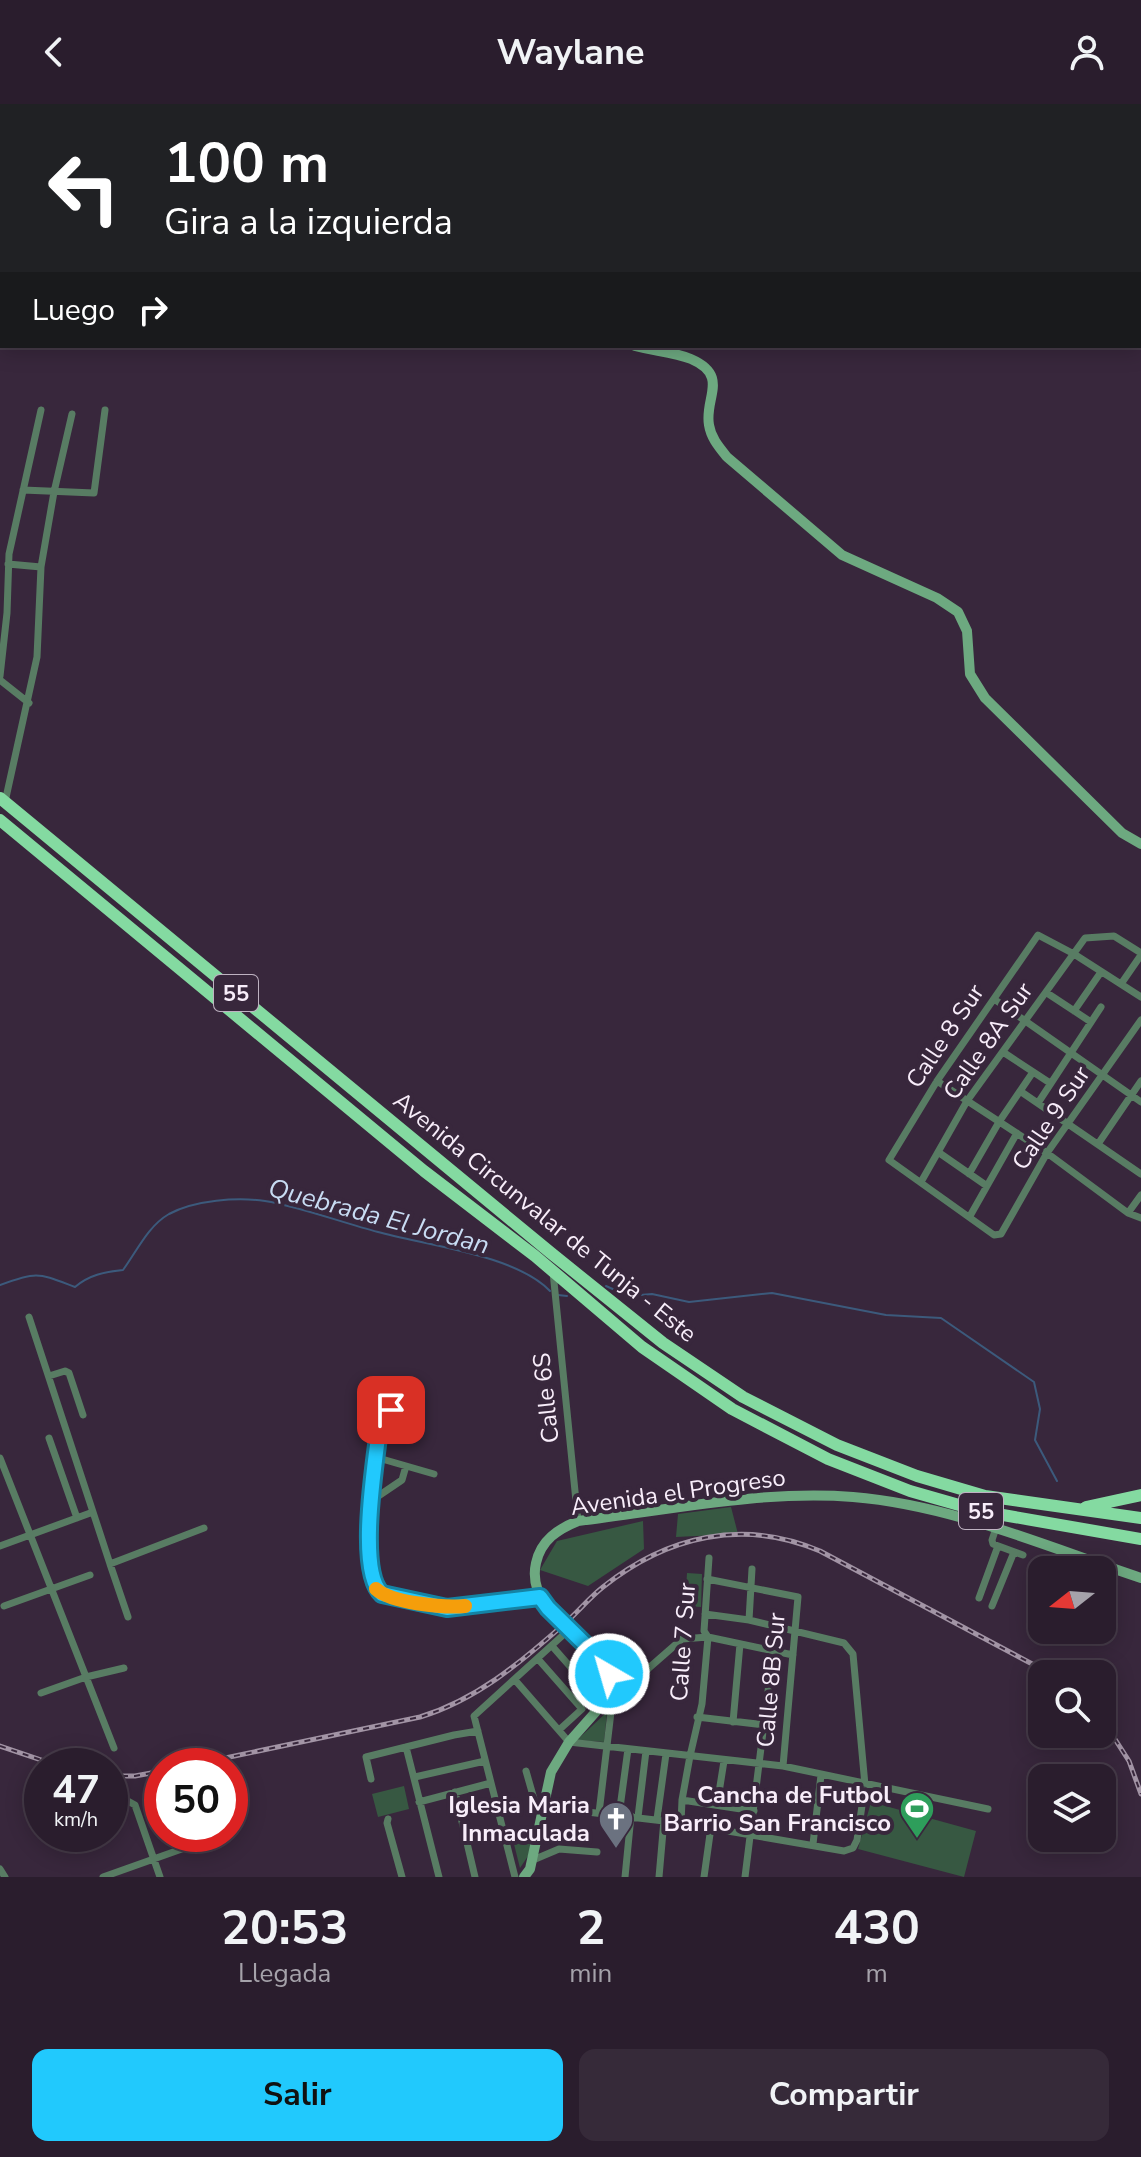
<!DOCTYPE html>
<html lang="es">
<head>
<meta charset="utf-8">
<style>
  body { margin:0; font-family:"Nunito Sans",sans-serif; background:#362a39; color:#f1f3f6; height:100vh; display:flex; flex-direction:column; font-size:30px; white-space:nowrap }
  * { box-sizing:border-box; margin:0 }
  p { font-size:26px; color:#a5a2aa }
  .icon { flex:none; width:44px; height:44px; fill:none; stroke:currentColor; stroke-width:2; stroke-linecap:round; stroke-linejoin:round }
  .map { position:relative; height:1773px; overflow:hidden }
  .panel { display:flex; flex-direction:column; background:#2a1d2d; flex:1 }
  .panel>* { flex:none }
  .banner { position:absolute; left:0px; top:0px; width:1142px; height:244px; box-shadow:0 4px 20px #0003,0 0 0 2px #463b49; background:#202124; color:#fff; overflow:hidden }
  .needle { width:52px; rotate:253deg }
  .buttons { position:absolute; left:1028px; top:1452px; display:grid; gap:16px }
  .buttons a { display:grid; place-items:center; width:88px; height:88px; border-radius:16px; background:#2a1d2d; box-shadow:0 4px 20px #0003,0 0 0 2px #463b49; font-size:40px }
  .speed { position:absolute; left:24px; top:1644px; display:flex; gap:16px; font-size:40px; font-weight:700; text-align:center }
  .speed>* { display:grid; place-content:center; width:104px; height:104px; border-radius:50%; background:#2a1d2d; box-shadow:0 4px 20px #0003,0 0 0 2px #463b49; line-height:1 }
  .speed small { font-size:20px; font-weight:400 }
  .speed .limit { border:12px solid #d22; background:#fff; color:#111 }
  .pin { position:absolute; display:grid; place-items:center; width:68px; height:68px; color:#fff; margin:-34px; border-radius:16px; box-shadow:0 4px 12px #0006 }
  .me { position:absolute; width:88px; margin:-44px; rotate:322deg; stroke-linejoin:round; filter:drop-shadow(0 0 6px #0008) }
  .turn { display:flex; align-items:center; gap:28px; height:168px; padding:0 32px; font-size:36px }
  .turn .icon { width:104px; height:104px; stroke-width:2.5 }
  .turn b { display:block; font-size:56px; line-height:68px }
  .then { display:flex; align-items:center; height:76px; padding:0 32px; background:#0003; gap:16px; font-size:30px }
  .eta { display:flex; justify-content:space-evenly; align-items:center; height:136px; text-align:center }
  .eta b { font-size:48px; font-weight:700; line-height:56px }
  .action { display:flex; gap:16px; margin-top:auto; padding:16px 32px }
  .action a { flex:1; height:92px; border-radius:16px; background:#21c9fd; color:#111; font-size:32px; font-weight:700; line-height:92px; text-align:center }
  .action a+a { background:#362a39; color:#f1f3f6 }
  header { display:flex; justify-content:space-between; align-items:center; height:104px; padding:0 32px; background:#2a1d2d; font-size:36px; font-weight:700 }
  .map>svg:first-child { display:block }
  .green { fill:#375842 }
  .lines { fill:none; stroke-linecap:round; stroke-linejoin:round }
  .stream { stroke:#3c5a7c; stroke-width:2 }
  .minor { stroke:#587c63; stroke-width:7 }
  .secondary { stroke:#6da980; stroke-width:10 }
  .trunk { stroke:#84daa1; stroke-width:12 }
  .rail-casing { stroke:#a294a5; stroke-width:5 }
  .rail { stroke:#38273c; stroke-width:2; stroke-dasharray:6; stroke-linecap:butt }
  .route-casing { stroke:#1583a4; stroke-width:20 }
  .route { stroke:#21c9fd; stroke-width:14 }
  .slow { stroke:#f59e0b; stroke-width:14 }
  .labels { text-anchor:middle; stroke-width:8; stroke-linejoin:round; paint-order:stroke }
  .shield { fill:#38273c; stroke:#beb2c1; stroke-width:2 }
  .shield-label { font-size:22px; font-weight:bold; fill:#f8edfa }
  .street-label { font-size:24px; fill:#f8edfa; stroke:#38273c }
  .poi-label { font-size:24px; font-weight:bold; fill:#f8edfa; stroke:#38273c; text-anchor:end }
  .water-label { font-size:26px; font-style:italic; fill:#c8dcf3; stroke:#38273c }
</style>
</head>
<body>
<header><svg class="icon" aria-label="back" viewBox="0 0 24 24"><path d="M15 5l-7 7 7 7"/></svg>Waylane<svg class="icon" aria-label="person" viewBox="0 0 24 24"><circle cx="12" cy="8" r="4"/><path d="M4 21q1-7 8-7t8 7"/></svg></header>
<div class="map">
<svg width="1141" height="1773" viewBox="0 0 1141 1773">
  <rect width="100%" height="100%" fill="#38273c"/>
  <path class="green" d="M731 1403 738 1430 676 1433 678 1410Z
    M643 1417 644 1445 588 1482 540 1466 557 1437Z
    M687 1469 702 1470 701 1503 685 1502Z
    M607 1608 604 1638 577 1636Z
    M404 1682 409 1705 378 1713 372 1690Z
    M871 1698 976 1727 964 1773 858 1745Z
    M533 1734 528 1752 520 1764 514 1740Z"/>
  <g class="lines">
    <path class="stream" d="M0 1181C38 1167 38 1169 75 1183 89 1171 104 1168 123 1166 137 1147 148 1122 169 1110 195 1096 237 1093 265 1097 301 1103 343 1119 378 1128 425 1141 516 1151 550 1187
      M606 1182 628 1192 652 1190 689 1198 772 1189 886 1211 941 1214 1034 1278 1040 1305 1035 1336 1057 1377
      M558 1191 567 1192"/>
    <path class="minor" d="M128 0 134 2
      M1061 0 1063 2
      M96 2V0
      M1140 64 1141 65
      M0 113H2
      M23 386 94 389 105 306
      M8 460 41 463
      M0 572 7 509 9 450 41 306
      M0 576 29 599
      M5 698 37 553 41 463 54 388 72 310
      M1121 880 1141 851
      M1047 889 1091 918
      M1141 893 1074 850 1038 831 937 977 889 1056 994 1131 1001 1130 1047 1049 1141 916
      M994 895 1141 998
      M1074 907 1101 868
      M1003 948 1050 979
      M937 977 1047 1049 1128 1109 1141 1114
      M1020 987 1141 1070
      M1038 999 1101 903
      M1098 1040 1141 977
      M938 1048 987 1082
      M969 1070 999 1018 1033 968
      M921 1078 967 997 1085 834 1114 832 1141 849
      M1128 1109 1141 1091
      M970 1112 1017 1029
      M553 1168 578 1417
      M29 1213 93 1408
      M49 1272 65 1267 69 1269 83 1311
      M49 1334 77 1414
      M375 1353 434 1370
      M0 1354 114 1644
      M406 1362 402 1376 371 1397C370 1423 360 1470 382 1490L447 1504 540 1493
      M371 1397 382 1310 412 1297
      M996 1424 992 1436 993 1440 1023 1451
      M0 1442 93 1408 110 1460 204 1424
      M110 1460 128 1513
      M707 1475 798 1493 783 1662
      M979 1494 998 1442
      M4 1502 90 1471
      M992 1502 1014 1448
      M749 1516 752 1465
      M552 1542 596 1592
      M538 1555 582 1605 559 1626
      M515 1576 569 1638 783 1662 988 1705
      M41 1589 86 1573 124 1564
      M697 1613 765 1621
      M733 1618 740 1540
      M406 1643 439 1773
      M526 1667 536 1702 681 1719 844 1747 853 1744 857 1736 865 1681 853 1550 844 1539 749 1516 705 1510
      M415 1673 485 1657
      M371 1675 366 1653 454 1631 478 1627
      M455 1688 475 1773
      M110 1693 126 1696 135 1701 160 1773
      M682 1696 754 1707
      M419 1698 491 1679
      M717 1701 724 1657
      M599 1709 611 1608 608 1594 634 1577 682 1535 708 1533 793 1551
      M619 1711 628 1645
      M638 1713 646 1647
      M388 1715 387 1719 402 1773
      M657 1715 666 1650
      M681 1719 682 1696 690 1652 702 1600 708 1533 704 1527 709 1454
      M813 1740 821 1671
      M533 1756 559 1745 597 1748
      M0 1765 5 1773
      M103 1773 193 1741
      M515 1773 474 1612 562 1532
      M625 1773 631 1712
      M659 1773 664 1716
      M704 1773 711 1723
      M745 1773 773 1547"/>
    <path class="secondary" d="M150 0 152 2
      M635 242C653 247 674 248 691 255 730 272 704 294 709 321 711 334 719 343 727 353L842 451 937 494 958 508 967 527 970 570 985 594 1122 729 1141 740
      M524 1773 530 1765 551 1668 569 1638 608 1594C611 1580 609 1571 603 1558 578 1530 526 1503 536 1459 541 1436 558 1425 578 1417 669 1406 761 1386 853 1393 952 1401 1047 1443 1141 1474"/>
    <path class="trunk" d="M0 694 551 1149 663 1239 743 1293 837 1341 917 1372 985 1392 1141 1414
      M0 716 424 1067 535 1152 642 1243 732 1305 828 1355 910 1387 980 1407 1141 1435
      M1086 1403 1141 1391"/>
    <defs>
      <path id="rail" d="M1102 1615 1129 1657 1141 1690
        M0 1642 59 1662
        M187 1662 420 1613C476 1596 520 1559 563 1521 577 1509 589 1494 603 1483 667 1432 743 1414 820 1447L1051 1570
        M110 1672H135L162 1667"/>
    </defs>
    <use href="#rail" class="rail-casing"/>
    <use href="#rail" class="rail"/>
  </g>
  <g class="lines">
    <defs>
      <path id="route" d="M391 1306 382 1310 380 1318C376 1353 356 1467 382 1490L447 1504 540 1493 548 1504 603 1558 609 1570"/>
    </defs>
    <use href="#route" class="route-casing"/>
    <use href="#route" class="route"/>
    <path class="slow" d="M376 1485C391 1499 444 1504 465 1502"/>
  </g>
  <defs>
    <symbol id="stadium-pin" viewBox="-11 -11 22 30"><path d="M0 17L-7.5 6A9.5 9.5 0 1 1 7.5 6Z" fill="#2e9e5b" stroke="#38273c"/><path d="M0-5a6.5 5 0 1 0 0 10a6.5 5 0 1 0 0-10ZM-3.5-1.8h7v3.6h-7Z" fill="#fff"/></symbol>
    <symbol id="church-pin" viewBox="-11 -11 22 30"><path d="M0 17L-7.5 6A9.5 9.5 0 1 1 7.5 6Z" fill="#6b7280" stroke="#38273c"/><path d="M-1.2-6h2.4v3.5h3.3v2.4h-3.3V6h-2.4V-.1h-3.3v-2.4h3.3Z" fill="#fff"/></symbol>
  </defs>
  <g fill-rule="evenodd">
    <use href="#stadium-pin" x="897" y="1685" width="40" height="54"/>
    <use href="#church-pin" x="596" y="1695" width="40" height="54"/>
  </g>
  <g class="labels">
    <g class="shield">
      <rect x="214" y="871" width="44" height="36" rx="6"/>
      <rect x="959" y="1389" width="44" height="36" rx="6"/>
    </g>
    <g class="shield-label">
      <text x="236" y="897">55</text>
      <text x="981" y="1415">55</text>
    </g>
    <g class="street-label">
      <text transform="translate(945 932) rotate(-56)" y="8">Calle 8 Sur</text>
      <text transform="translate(988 937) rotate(-55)" y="8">Calle 8A Sur</text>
      <text transform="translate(1051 1014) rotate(-56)" y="8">Calle 9 Sur</text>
      <text transform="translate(545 1113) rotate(39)" y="8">Avenida Circunvalar de Tunja - Este</text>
      <text transform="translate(546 1294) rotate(-96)" y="8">Calle 6S</text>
      <text transform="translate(678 1388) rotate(-8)" y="8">Avenida el Progreso</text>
      <text transform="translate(683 1538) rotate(-86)" y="8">Calle 7 Sur</text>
      <text transform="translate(771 1576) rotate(-85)" y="8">Calle 8B Sur</text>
    </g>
    <g class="poi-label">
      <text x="891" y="1699">Cancha de Futbol<tspan x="891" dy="28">Barrio San Francisco</tspan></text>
      <text x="590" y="1709">Iglesia Maria<tspan x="590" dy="28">Inmaculada</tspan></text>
    </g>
    <g class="water-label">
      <text transform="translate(379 1112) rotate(15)" y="9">Quebrada El Jordan</text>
    </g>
  </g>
</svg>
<div class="buttons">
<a><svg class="needle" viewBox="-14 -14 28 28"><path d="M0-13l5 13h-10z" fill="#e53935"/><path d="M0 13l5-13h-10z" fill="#a5a2aa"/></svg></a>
<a><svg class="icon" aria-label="search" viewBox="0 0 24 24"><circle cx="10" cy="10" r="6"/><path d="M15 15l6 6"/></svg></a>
<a><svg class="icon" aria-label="layers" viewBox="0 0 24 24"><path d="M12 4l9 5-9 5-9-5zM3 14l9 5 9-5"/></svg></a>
</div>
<div class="speed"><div>47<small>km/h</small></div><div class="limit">50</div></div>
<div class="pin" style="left:391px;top:1306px;background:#d93025"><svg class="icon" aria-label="arrive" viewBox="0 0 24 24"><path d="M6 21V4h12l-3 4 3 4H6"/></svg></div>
<svg class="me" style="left:609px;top:1570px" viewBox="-20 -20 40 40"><circle r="17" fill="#21c9fd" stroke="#fff" stroke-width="3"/><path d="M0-11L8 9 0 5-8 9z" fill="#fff"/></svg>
<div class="banner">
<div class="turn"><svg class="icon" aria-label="left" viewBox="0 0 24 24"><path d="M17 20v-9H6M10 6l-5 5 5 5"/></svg><div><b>100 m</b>Gira a la izquierda</div></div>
<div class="then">Luego<svg class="icon" aria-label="right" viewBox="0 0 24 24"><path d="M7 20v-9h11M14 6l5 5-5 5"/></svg></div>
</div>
</div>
<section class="panel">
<div class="eta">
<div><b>20:53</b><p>Llegada</p></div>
<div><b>2</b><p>min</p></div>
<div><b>430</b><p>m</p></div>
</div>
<div class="action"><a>Salir</a><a>Compartir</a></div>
</section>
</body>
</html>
